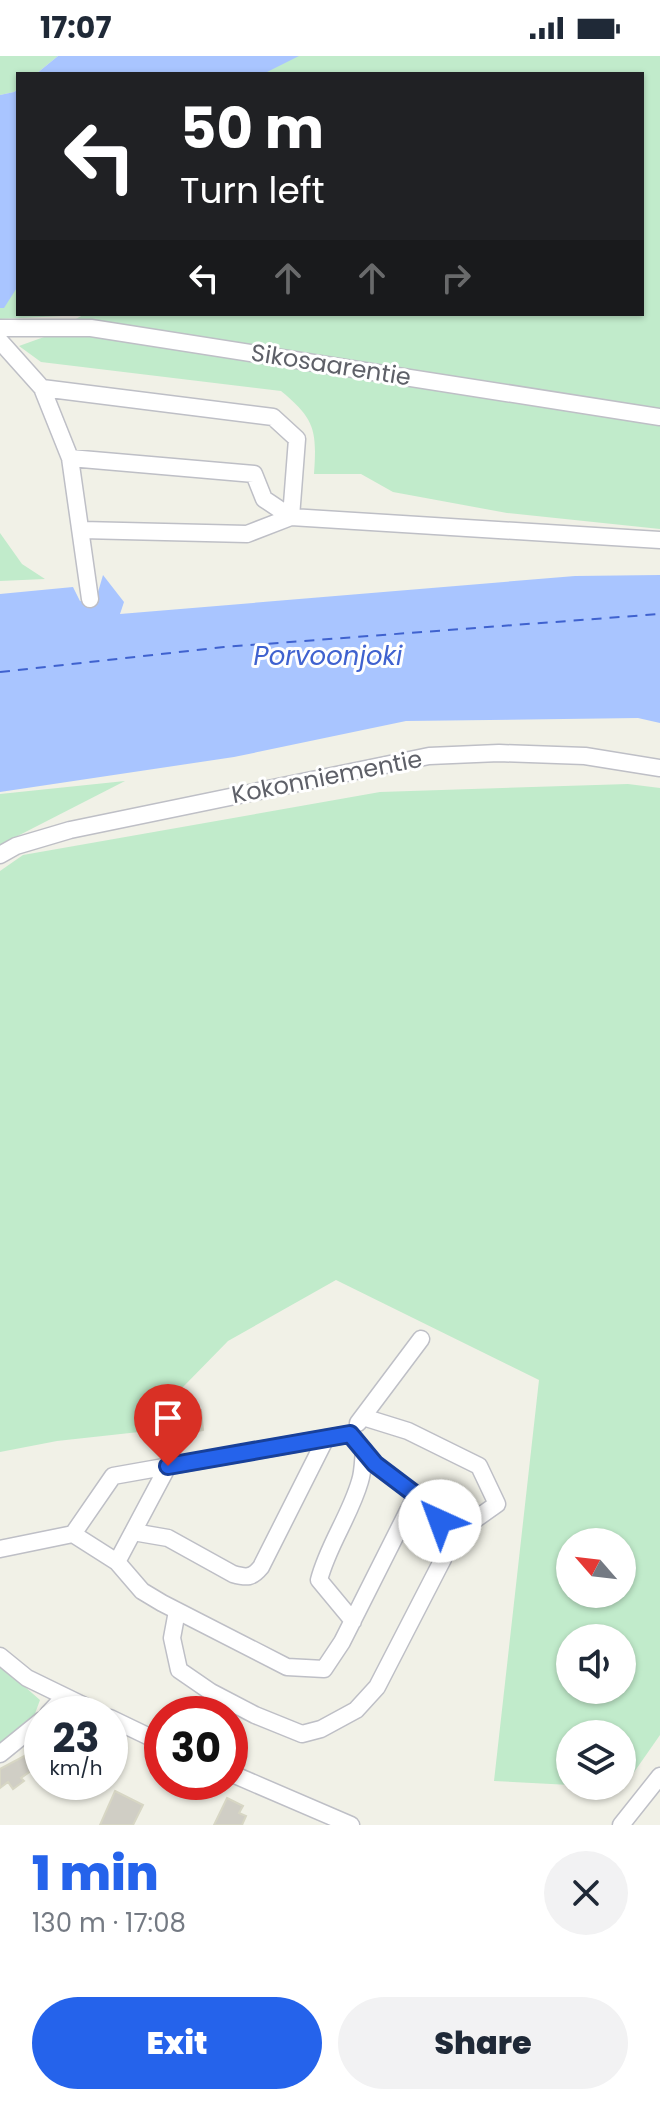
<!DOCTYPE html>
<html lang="en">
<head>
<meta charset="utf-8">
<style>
  body { margin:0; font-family:Poppins,sans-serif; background:#f2f2f3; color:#1f2937; height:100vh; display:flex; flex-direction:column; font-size:30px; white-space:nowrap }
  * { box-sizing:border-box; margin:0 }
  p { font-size:26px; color:#747a83 }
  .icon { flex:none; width:44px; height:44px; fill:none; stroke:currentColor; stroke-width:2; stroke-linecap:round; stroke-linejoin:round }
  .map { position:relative; height:1769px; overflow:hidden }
  .drawer { display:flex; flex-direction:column; background:#fff; flex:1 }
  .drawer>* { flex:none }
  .top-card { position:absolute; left:16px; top:16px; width:628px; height:244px; border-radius:0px; box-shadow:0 2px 6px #0004; background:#202124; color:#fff; overflow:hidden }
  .needle { width:52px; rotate:298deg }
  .buttons { position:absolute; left:556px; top:1472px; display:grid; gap:16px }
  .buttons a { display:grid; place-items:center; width:80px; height:80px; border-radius:50%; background:#fff; box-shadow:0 2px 6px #0004; font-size:40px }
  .speed { position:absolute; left:24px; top:1640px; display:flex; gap:16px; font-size:40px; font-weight:700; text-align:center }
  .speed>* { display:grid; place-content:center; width:104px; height:104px; border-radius:50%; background:#fff; box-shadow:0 2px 6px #0004; line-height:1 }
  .speed small { font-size:20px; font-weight:400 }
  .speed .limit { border:12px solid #d22; background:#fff; color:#111 }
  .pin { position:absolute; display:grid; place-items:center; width:68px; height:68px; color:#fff; margin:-82px -34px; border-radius:50% 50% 50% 0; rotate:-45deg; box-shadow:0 0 8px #0007 }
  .pin .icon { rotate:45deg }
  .me { position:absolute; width:88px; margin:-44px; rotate:317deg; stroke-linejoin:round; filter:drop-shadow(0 0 6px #0008) }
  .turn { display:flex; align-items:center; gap:28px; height:168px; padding:0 32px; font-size:36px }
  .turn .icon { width:104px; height:104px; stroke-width:2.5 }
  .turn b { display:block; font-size:56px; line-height:68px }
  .lanes { display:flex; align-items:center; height:76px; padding:0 32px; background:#0003; justify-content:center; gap:40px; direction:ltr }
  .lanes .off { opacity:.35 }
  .round { display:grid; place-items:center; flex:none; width:84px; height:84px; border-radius:42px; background:#f2f2f3 }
  .headline { display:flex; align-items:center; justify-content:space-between; height:136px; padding:0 32px }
  h1 { font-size:48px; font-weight:800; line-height:60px; color:#2563eb }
  .action { display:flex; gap:16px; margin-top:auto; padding:16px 32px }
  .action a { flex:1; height:92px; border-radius:48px; background:#2563eb; color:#fff; font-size:32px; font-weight:800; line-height:92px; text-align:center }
  .action a+a { background:#f2f2f3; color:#1f2937 }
  .status { display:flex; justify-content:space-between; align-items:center; height:56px; padding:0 40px; background:#fff; direction:ltr }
  .status svg { height:22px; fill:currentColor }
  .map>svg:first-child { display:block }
  .green { fill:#c1ebcb; fill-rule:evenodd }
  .water { fill:#a9c5ff }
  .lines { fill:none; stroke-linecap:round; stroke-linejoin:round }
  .ferry { stroke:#3f62cf; stroke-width:2; stroke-dasharray:10 8; stroke-linecap:butt }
  .building { fill:#d0cec5; stroke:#d7d6c4; stroke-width:2 }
  .minor-casing { stroke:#bebfc6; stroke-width:19 }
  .minor { stroke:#fff; stroke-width:16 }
  .route-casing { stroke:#184099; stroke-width:20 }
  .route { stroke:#2563eb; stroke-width:14 }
  .labels { text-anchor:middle; stroke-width:6; stroke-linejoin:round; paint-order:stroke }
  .street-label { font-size:24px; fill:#5e6068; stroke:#fff }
  .water-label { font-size:26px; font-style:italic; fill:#3f62cf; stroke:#fff }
</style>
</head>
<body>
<div class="status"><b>17:07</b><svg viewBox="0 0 49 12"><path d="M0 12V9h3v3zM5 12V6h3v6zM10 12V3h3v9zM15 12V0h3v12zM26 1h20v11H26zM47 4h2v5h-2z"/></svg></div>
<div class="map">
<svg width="660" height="1769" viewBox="0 0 660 1769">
  <rect width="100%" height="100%" fill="#f1f1e7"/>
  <path class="green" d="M0 0H58L36 18H18V33L14 36 0 39Z
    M95 0H660V473L507 457 393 436 361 418H314C317 374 315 363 281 335L41 306 19 290 44 281 83 259 0 263V97L18 77V258H642V18H76Z
    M0 477 22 508 45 523 0 525Z
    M125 725 0 789V738Z
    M628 728 660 732V1679L623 1732 581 1730H622V1678H570V1729L494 1725 539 1324 336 1224 228 1285 139 1376 57 1385 0 1396V815L23 799 380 736ZM570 1486H622V1538H570ZM570 1582H622V1634H570Z
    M0 1609 40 1644 33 1663 0 1688Z"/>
  <path class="water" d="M58 0H299L263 18H36Z
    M18 33V230L4 252H0V39L14 36Z
    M103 519 124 546 120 558 575 520 660 519V667L638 662 406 665 234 701 0 736V538L73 531 80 545 96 543Z"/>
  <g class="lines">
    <path class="ferry" d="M0 616 224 591 660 558"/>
  </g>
  <path class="building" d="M201 1354 203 1374 180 1379 177 1357Z
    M26 1699 35 1712 21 1722 24 1725 13 1733 8 1726 0 1732V1713Z
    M115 1735 143 1749 133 1769H100Z
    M227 1742 243 1750 239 1757 246 1760 242 1769H214Z"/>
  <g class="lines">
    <defs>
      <path id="minor" d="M0 272H91L660 361
        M0 285 42 332 70 402 90 543
        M42 332 273 361 297 383 291 461
        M70 402 254 418 264 443 291 461
        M82 474 247 478 291 461 660 484
        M0 799 16 790 70 774 429 700 499 697 585 700 660 712
        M363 1361 408 1375 479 1410 497 1448 466 1470 440 1465 416 1439
        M358 1367 421 1283
        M350 1378 375 1408 416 1439 342 1586 324 1613 287 1611 162 1547 142 1535 117 1506 73 1478 113 1420Z
        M133 1476 168 1482 233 1518C247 1522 252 1522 261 1511L326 1382
        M0 1493 73 1478
        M117 1506 168 1410
        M177 1555 172 1582 179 1614 211 1636 255 1659 302 1678 321 1673 356 1654 377 1631 443 1503 447 1487 440 1465
        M353 1565 319 1524C328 1489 350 1460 360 1425 363 1416 363 1404 364 1394
        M0 1600 27 1622 101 1658
        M48 1658 64 1641
        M110 1662 162 1687
        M0 1698 42 1664
        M230 1717 351 1769
        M621 1769 660 1720"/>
    </defs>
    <use href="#minor" class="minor-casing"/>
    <use href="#minor" class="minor"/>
  </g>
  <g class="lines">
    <defs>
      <path id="route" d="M168 1410 350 1378 375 1408 416 1439 440 1465"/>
    </defs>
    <use href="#route" class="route-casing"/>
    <use href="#route" class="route"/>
  </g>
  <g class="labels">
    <g class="street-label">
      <text transform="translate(331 309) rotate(9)" y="8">Sikosaarentie</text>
      <text transform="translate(327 721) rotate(-11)" y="8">Kokonniementie</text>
    </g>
    <g class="water-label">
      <text x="328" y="609">Porvoonjoki</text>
    </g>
  </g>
</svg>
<div class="buttons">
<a><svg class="needle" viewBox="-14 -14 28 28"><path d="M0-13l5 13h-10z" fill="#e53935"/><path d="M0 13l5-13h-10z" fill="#747a83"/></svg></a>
<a><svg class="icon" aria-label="sound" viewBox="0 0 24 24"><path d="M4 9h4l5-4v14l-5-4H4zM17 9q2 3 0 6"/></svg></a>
<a><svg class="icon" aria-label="layers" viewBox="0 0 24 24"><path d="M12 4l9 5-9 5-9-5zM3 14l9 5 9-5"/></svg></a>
</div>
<div class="speed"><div>23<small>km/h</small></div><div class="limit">30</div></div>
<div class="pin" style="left:168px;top:1410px;background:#d93025"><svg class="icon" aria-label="arrive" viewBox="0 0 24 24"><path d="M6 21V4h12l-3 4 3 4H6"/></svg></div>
<svg class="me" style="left:440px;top:1465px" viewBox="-20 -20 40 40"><circle r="19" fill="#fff"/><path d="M0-13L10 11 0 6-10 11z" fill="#2563eb"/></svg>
<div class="top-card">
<div class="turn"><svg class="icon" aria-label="left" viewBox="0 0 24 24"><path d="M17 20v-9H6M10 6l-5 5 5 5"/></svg><div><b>50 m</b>Turn left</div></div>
<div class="lanes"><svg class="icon" aria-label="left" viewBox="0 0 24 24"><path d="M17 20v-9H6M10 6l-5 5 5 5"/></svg><svg class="icon off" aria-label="ahead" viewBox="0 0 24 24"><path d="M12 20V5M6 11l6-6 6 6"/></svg><svg class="icon off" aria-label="ahead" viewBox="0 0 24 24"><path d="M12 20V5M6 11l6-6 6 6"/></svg><svg class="icon off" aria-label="right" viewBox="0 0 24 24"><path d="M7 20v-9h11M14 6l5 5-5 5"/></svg></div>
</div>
</div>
<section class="drawer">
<div class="headline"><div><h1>1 min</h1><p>130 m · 17:08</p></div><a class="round"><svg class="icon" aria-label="close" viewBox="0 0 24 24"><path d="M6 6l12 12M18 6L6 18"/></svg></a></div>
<div class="action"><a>Exit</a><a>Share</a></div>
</section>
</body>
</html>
